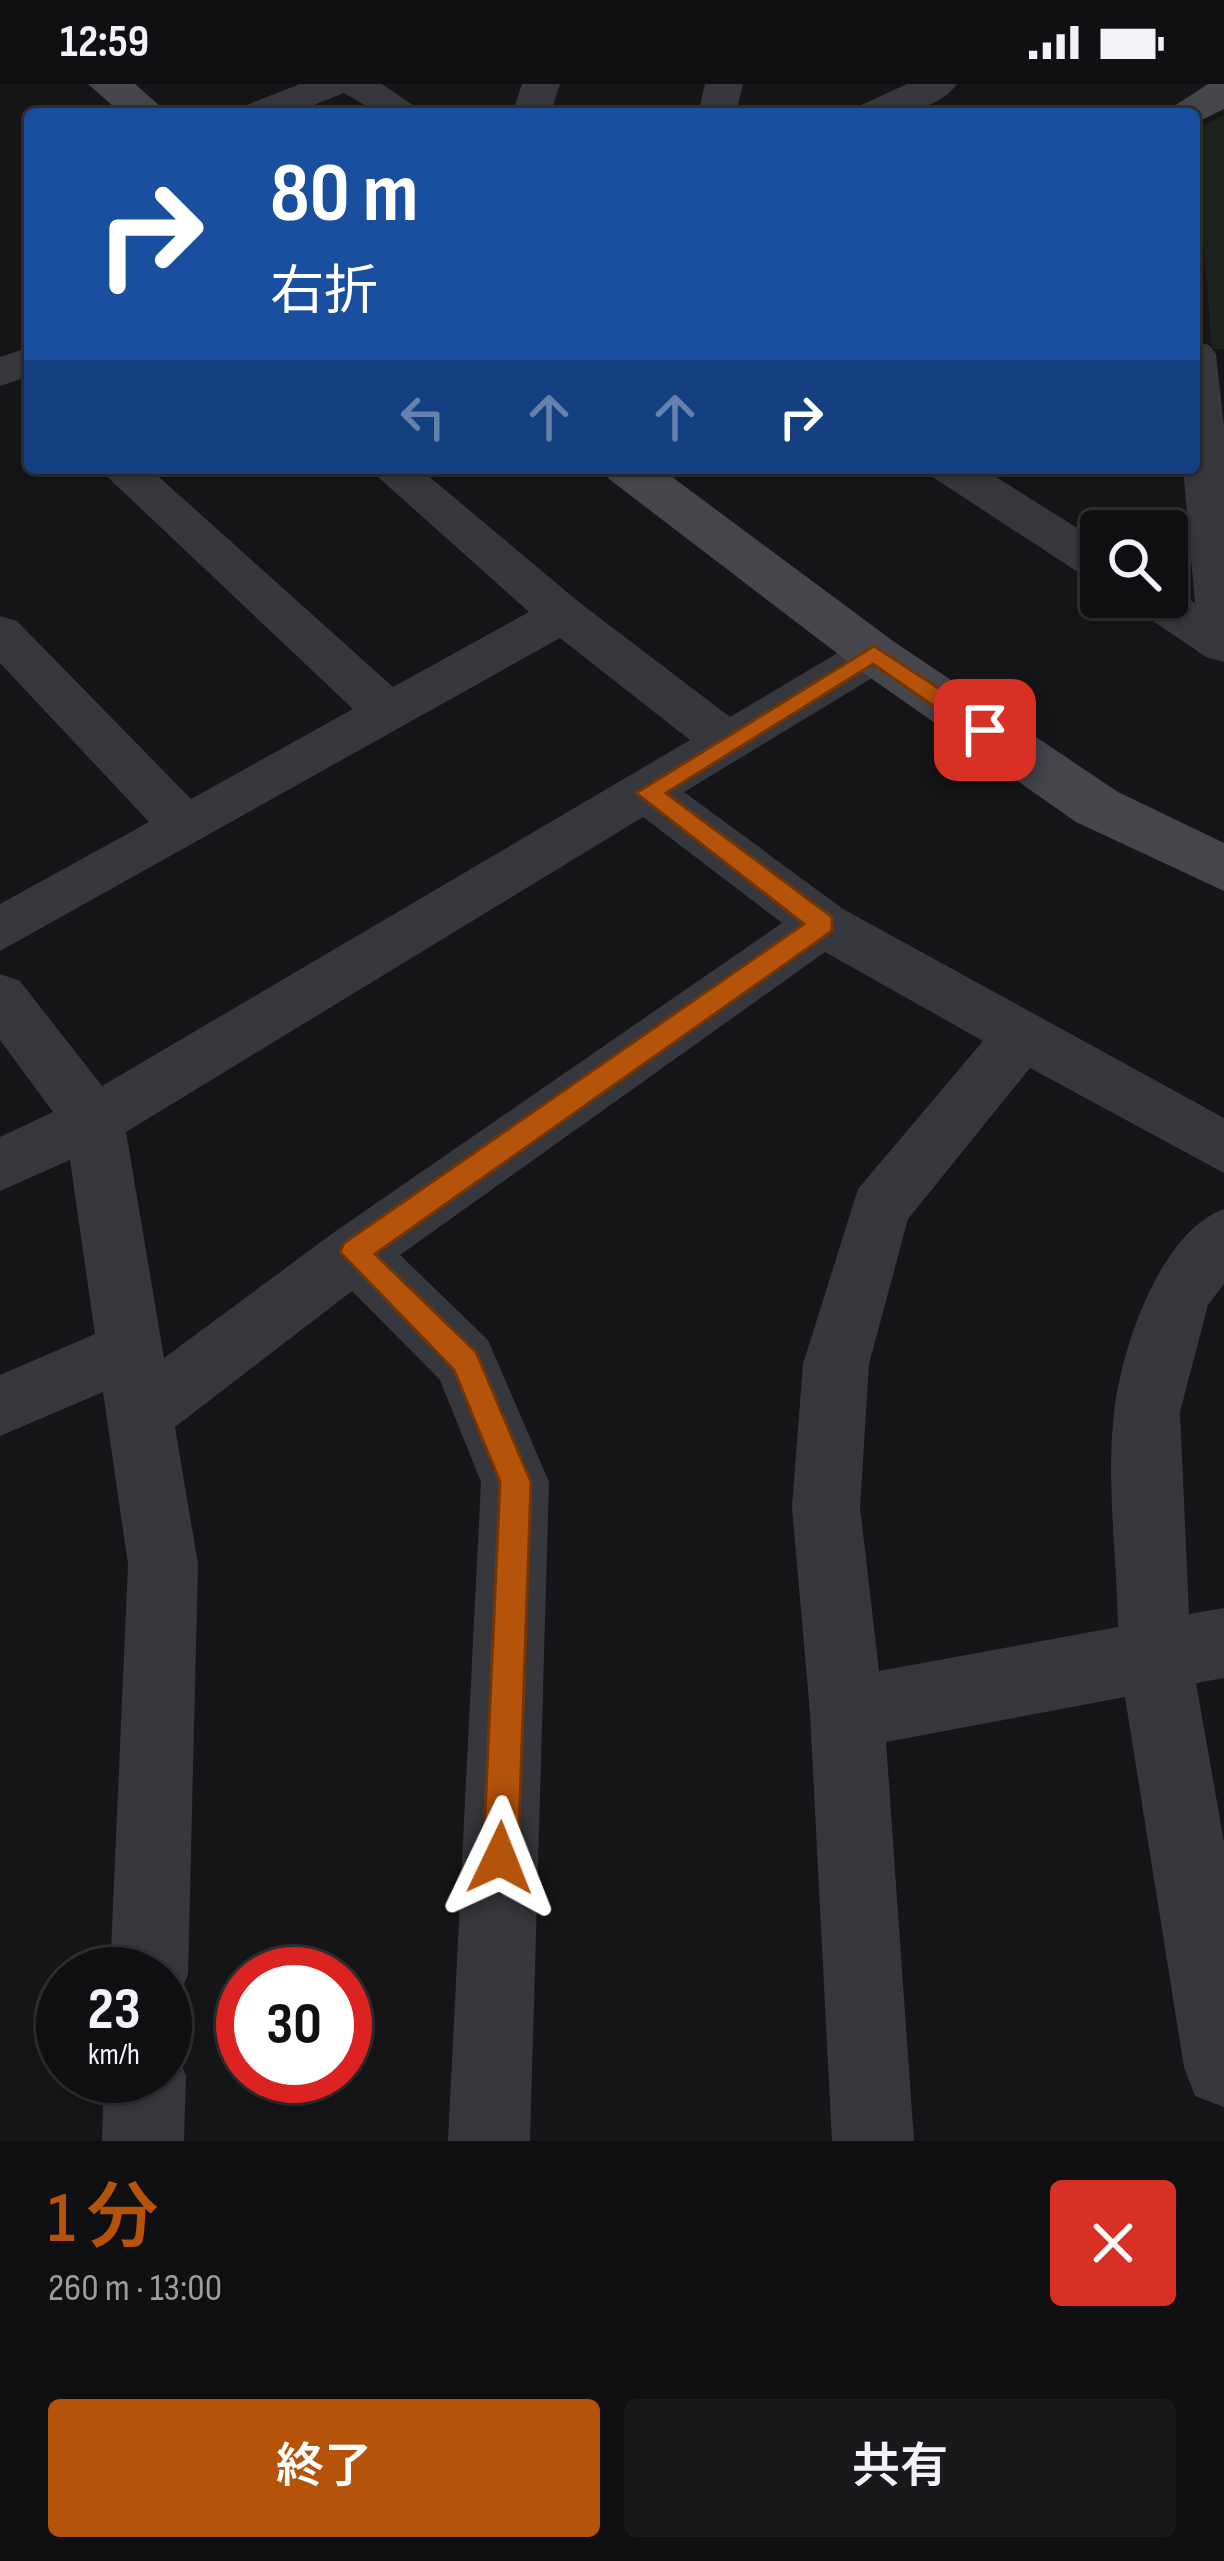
<!DOCTYPE html>
<html lang="ja">
<head>
<meta charset="utf-8">
<style>
  body { margin:0; font-family:"Sofia Sans Condensed","Noto Sans JP",sans-serif; background:#19191b; color:#f1f3f6; height:100vh; display:flex; flex-direction:column; font-size:45px; white-space:nowrap }
  * { box-sizing:border-box; margin:0 }
  p { font-size:39px; color:#9c9d9f }
  .icon { flex:none; width:66px; height:66px; fill:none; stroke:currentColor; stroke-width:2; stroke-linecap:round; stroke-linejoin:round }
  .map { position:relative; height:2057px; overflow:hidden }
  .details { display:flex; flex-direction:column; background:#101012; flex:1 }
  .details>* { flex:none }
  .top-card { position:absolute; left:24px; top:24px; width:1176px; height:366px; border-radius:12px; box-shadow:0 3px 9px #0004,0 0 0 3px #303032; background:#1a4fa0; color:#fff; overflow:hidden }
  .fabs { position:absolute; left:1080px; top:426px; display:grid; gap:24px }
  .fabs a { display:grid; place-items:center; width:108px; height:108px; border-radius:12px; background:#101012; box-shadow:0 3px 9px #0004,0 0 0 3px #303032; font-size:60px }
  .speed { position:absolute; left:36px; top:1863px; display:flex; gap:24px; font-size:60px; font-weight:700; text-align:center }
  .speed>* { display:grid; place-content:center; width:156px; height:156px; border-radius:50%; background:#101012; box-shadow:0 3px 9px #0004,0 0 0 3px #303032; line-height:1 }
  .speed small { font-size:30px; font-weight:400 }
  .speed .limit { border:18px solid #d22; background:#fff; color:#111 }
  .pin { position:absolute; display:grid; place-items:center; width:102px; height:102px; color:#fff; margin:-51px; border-radius:24px; box-shadow:0 6px 18px #0006 }
  .me { position:absolute; width:132px; margin:-66px; rotate:2deg; stroke-linejoin:round; filter:drop-shadow(0 0 9px #0008) }
  .turn { display:flex; align-items:center; gap:42px; height:252px; padding:0 48px; font-size:54px }
  .turn .icon { width:156px; height:156px; stroke-width:2.5 }
  .turn b { display:block; font-size:84px; line-height:102px }
  .lanes { display:flex; align-items:center; height:114px; padding:0 48px; background:#0003; justify-content:center; gap:60px; direction:ltr }
  .lanes .off { opacity:.35 }
  .round { display:grid; place-items:center; flex:none; width:126px; height:126px; border-radius:12px; background:#19191b }
  .summary { display:flex; align-items:center; justify-content:space-between; height:204px; padding:0 48px }
  h1 { font-size:72px; font-weight:600; line-height:90px; color:#b45309 }
  .button { display:flex; gap:24px; margin-top:auto; padding:24px 48px }
  .button a { flex:1; height:138px; border-radius:12px; background:#b45309; color:#fff; font-size:48px; font-weight:600; line-height:138px; text-align:center }
  .button a+a { background:#19191b; color:#f1f3f6 }
  .status { display:flex; justify-content:space-between; align-items:center; height:84px; padding:0 60px; background:#101012; direction:ltr }
  .status svg { height:33px; fill:currentColor }
  .map>svg:first-child { display:block }
  .green { fill:#1c231d }
  .lines { fill:none; stroke-linecap:round; stroke-linejoin:round }
  .street { fill:#37383d; fill-rule:evenodd }
  .secondary { fill:#45474d; fill-rule:evenodd }
  .route { fill:#b45309; stroke:#753606; stroke-width:3 }
</style>
</head>
<body>
<div class="status"><b>12:59</b><svg viewBox="0 0 49 12"><path d="M0 12V9h3v3zM5 12V6h3v6zM10 12V3h3v9zM15 12V0h3v12zM26 1h20v11H26zM47 4h2v5h-2z"/></svg></div>
<div class="map">
<svg width="1224" height="2057" viewBox="0 0 1224 2057">
  <rect width="100%" height="100%" fill="#161618"/>
  <path class="green" d="M1224 31V265H1212L1194 46Z"/>
  <g class="lines">
    <path class="street" d="M300 0H382L426 30H380L344 9 291 30H238L244 22Z
      M522 0H560L550 30H512Z
      M705 0H743L736 30H698Z
      M907 0H957C934 31 887 30 853 30L859 22Z
      M1194 257 1209 261 1216 270 1224 343V578L1206 573 1134 524 1127 513H1167V501L1195 519 1183 384H1194Z
      M30 263V292L0 302V273Z
      M98 384H149L393 603 529 528 368 384H419L580 519 730 633 856 558 874 553 892 558 899 570 892 582 684 708 843 825 1224 1034V1089L1030 984 908 1135 869 1280 860 1423 879 1587 1118 1543C1117 1474 1106 1398 1114 1329 1121 1265 1160 1148 1224 1125V1200L1208 1221 1180 1328 1189 1530 1224 1524V1594L1196 1599 1224 1758V2023L1195 2012 1184 1983 1125 1613 886 1658 914 2057H832L810 1629 792 1423 803 1280 858 1105 983 957 825 868 400 1171 488 1256 549 1398 530 2057H448L481 1398 440 1296 352 1207 175 1343 198 1480 188 1890 177 1918 165 1923V1890H110L128 1480 103 1308 0 1352V1291L95 1250 70 1076 0 1107V1053L53 1028 0 956V890L20 897 102 1002 690 656 560 554 0 867V820L149 738 0 579V532L17 537 191 715 353 625ZM643 733 782 839 333 1149 164 1274 126 1048Z
      M927 384H982L1101 459V497L1084 492 934 394Z
      M165 1960 174 1963 186 1992 184 2057H102L104 1992H165Z"/>
    <path class="secondary" d="M88 0H135L169 30H122Z
      M1208 0H1224V25L1194 40V30H1162Z
      M602 384H660L893 557 1118 708 1224 759V807L1076 738 855 583 609 395Z"/>
  </g>
  <path class="route" d="M874 562 994 640V652H977L873 580 666 709 832 833V847L375 1170 476 1268 531 1398 518 1774 513 1787 500 1792 488 1787 483 1774 500 1398 454 1286 340 1168 344 1159 804 840 636 709Z"/>
</svg>
<div class="fabs">
<a><svg class="icon" aria-label="search" viewBox="0 0 24 24"><circle cx="10" cy="10" r="6"/><path d="M15 15l6 6"/></svg></a>
</div>
<div class="speed"><div>23<small>km/h</small></div><div class="limit">30</div></div>
<div class="pin" style="left:985px;top:646px;background:#d93025"><svg class="icon" aria-label="arrive" viewBox="0 0 24 24"><path d="M6 21V4h12l-3 4 3 4H6"/></svg></div>
<svg class="me" style="left:500px;top:1774px" viewBox="-20 -20 40 40"><path d="M0-17L14 15 0 8-14 15z" fill="#b45309" stroke="#fff" stroke-width="4"/></svg>
<div class="top-card">
<div class="turn"><svg class="icon" aria-label="right" viewBox="0 0 24 24"><path d="M7 20v-9h11M14 6l5 5-5 5"/></svg><div><b>80 m</b>右折</div></div>
<div class="lanes"><svg class="icon off" aria-label="left" viewBox="0 0 24 24"><path d="M17 20v-9H6M10 6l-5 5 5 5"/></svg><svg class="icon off" aria-label="ahead" viewBox="0 0 24 24"><path d="M12 20V5M6 11l6-6 6 6"/></svg><svg class="icon off" aria-label="ahead" viewBox="0 0 24 24"><path d="M12 20V5M6 11l6-6 6 6"/></svg><svg class="icon" aria-label="right" viewBox="0 0 24 24"><path d="M7 20v-9h11M14 6l5 5-5 5"/></svg></div>
</div>
</div>
<section class="details">
<div class="summary"><div><h1>1 分</h1><p>260 m · 13:00</p></div><a class="round" style="background:#d93025;color:#fff"><svg class="icon" aria-label="close" viewBox="0 0 24 24"><path d="M6 6l12 12M18 6L6 18"/></svg></a></div>
<div class="button"><a>終了</a><a>共有</a></div>
</section>
</body>
</html>
